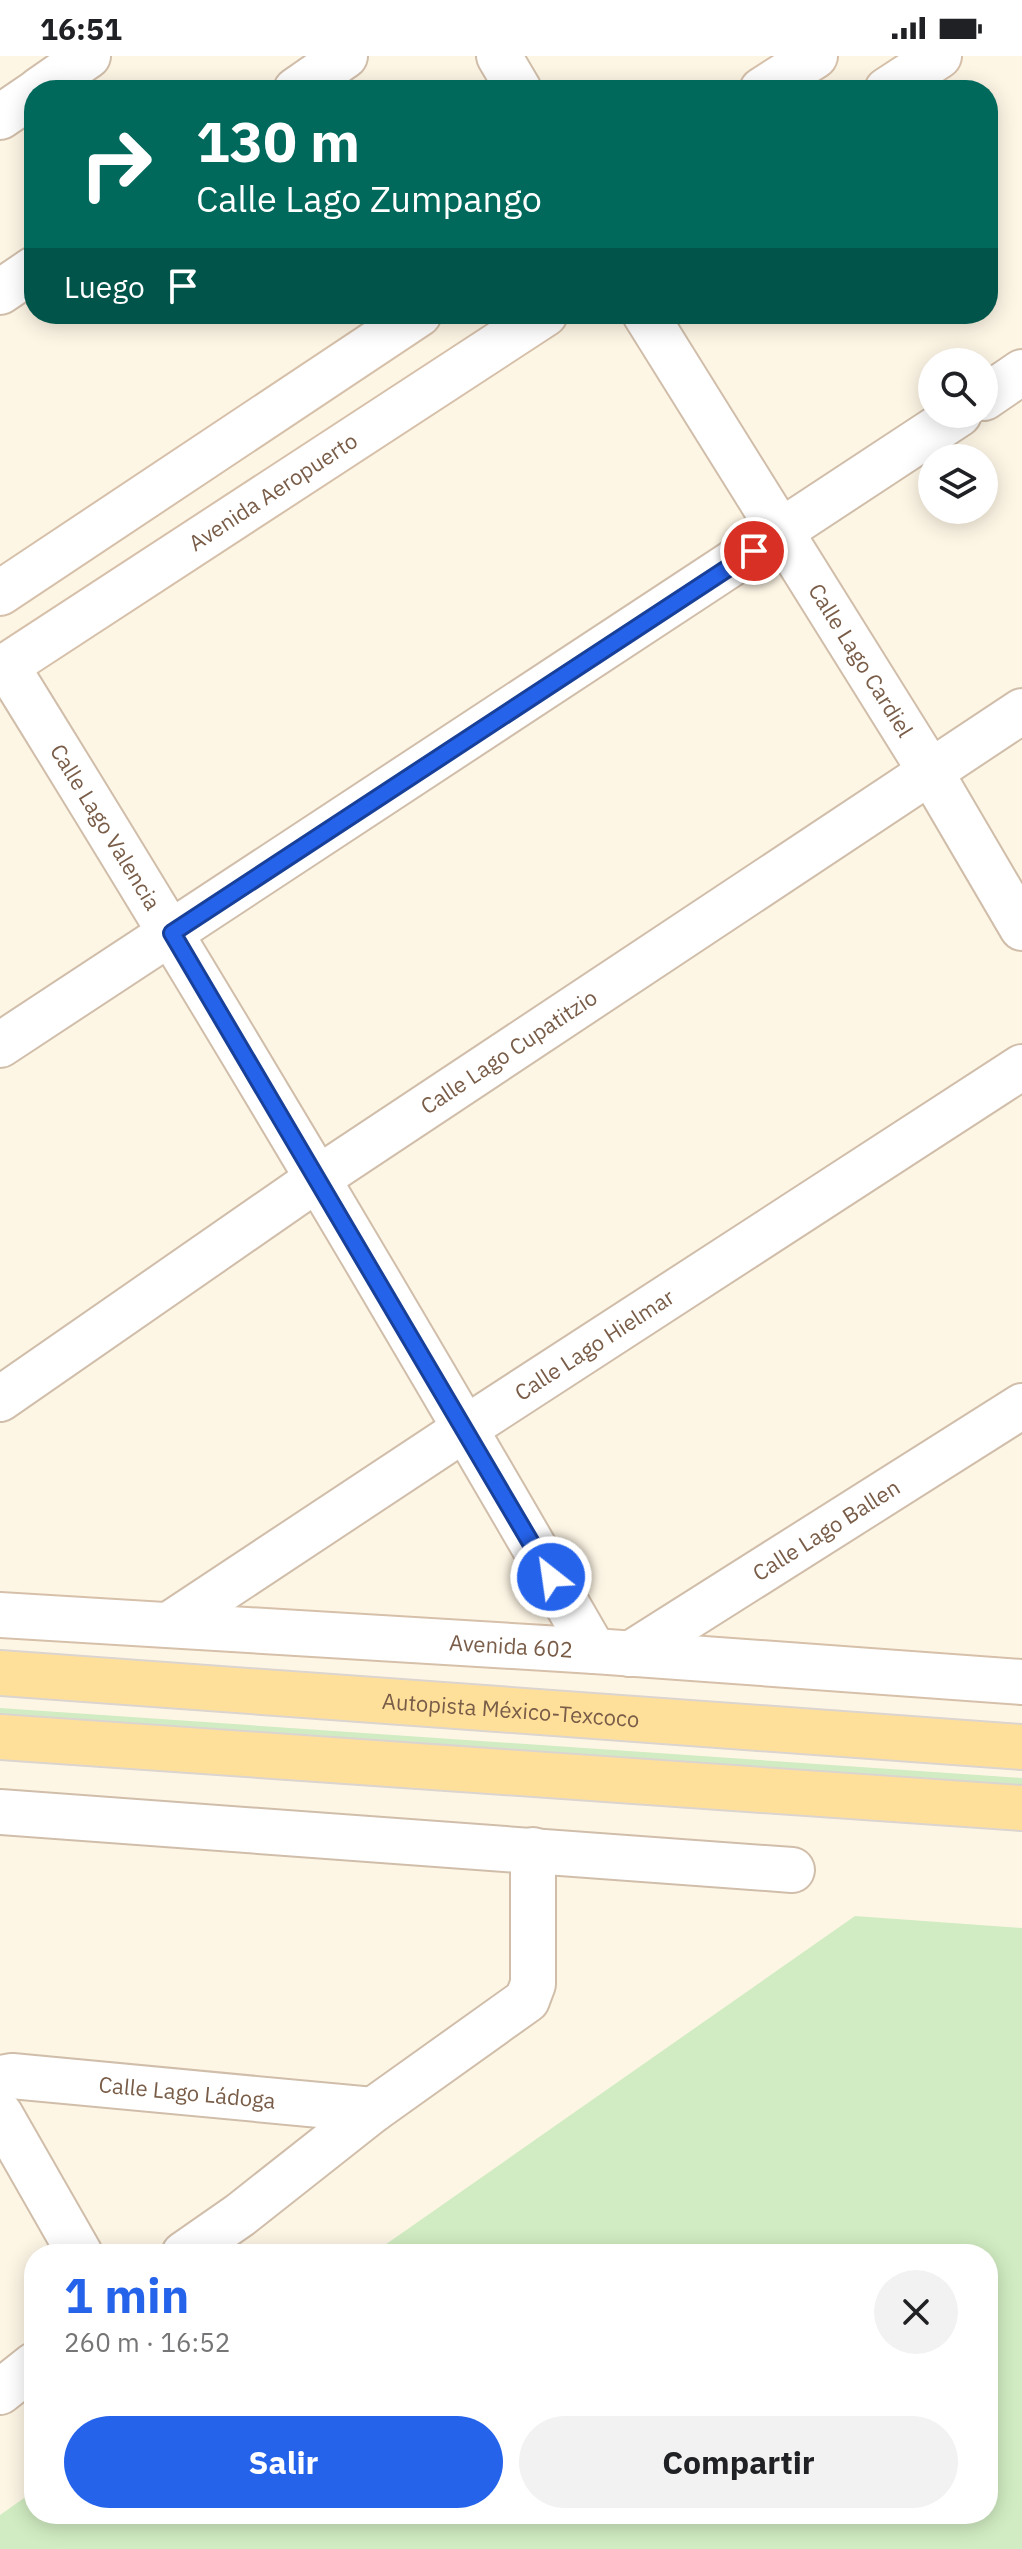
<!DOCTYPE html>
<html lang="es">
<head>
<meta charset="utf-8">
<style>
  body { margin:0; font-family:"IBM Plex Sans",sans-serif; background:#f2f2f2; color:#202124; height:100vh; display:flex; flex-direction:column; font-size:30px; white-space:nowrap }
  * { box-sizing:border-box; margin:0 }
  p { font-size:26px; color:#757577 }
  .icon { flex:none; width:44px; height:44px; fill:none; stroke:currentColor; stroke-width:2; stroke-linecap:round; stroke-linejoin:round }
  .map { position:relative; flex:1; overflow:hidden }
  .panel { position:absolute; left:24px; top:2188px; width:974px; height:280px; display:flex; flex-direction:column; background:#fff; border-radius:32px; box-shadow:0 4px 20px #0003 }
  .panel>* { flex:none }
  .hud { position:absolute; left:24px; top:24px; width:974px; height:244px; border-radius:32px; box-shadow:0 4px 20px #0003; background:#00695c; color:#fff; overflow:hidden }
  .tools { position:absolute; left:918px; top:292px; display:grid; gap:16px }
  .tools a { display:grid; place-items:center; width:80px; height:80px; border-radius:50%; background:#fff; box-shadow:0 4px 20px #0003; font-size:40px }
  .pin { position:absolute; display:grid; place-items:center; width:68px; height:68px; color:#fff; margin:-34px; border:4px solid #fff; border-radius:50%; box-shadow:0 2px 8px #0007 }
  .me { position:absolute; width:88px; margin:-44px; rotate:330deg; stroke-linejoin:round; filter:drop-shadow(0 0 6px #0008) }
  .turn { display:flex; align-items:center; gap:28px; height:168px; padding:0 40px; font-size:36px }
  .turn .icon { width:104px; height:104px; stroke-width:2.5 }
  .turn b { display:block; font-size:56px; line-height:68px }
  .then { display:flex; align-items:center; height:76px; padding:0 40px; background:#0003; gap:16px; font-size:30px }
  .round { display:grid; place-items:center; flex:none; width:84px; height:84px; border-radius:42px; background:#f2f2f2 }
  .headline { display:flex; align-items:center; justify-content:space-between; height:136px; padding:0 40px }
  h1 { font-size:48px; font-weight:700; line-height:60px; color:#2563eb }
  .button { display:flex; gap:16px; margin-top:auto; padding:16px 40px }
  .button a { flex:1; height:92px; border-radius:48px; background:#2563eb; color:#fff; font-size:32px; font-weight:700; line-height:92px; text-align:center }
  .button a+a { background:#f2f2f2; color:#202124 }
  .status { display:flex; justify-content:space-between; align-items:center; height:56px; padding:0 40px; background:#fff; direction:ltr }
  .status svg { height:22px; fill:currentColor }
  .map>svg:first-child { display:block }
  .green { fill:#d1ecc2 }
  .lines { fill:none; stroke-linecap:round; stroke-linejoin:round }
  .street-casing { stroke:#d0beaa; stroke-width:48 }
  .secondary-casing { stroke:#d6c0aa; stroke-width:48 }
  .primary-casing { stroke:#dcd5cf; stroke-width:48 }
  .street { stroke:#fff; stroke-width:44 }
  .secondary { stroke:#fff; stroke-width:44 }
  .primary { stroke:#ffe09b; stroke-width:44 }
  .route-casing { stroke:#184099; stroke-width:20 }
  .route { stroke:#2563eb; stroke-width:14 }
  .labels { text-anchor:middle; stroke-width:7; stroke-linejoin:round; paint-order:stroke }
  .street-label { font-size:22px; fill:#795d48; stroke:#fff9ed }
</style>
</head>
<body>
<div class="status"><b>16:51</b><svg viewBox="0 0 49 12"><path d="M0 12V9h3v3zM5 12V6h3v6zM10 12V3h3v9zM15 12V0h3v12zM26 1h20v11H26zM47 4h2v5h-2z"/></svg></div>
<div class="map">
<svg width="1022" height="2493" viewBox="0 0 1022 2493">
  <rect width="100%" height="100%" fill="#fef6e5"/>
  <path class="green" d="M0 1652 1022 1722V1734L0 1662Z
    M855 1860 1022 1872V2493H0V2459L34 2435V2458H988V2198H372Z"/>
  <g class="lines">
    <defs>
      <g id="street">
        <path d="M499 0 519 34"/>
        <path d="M39 34 88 0"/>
        <path d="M296 34 345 0"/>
        <path d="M0 61 34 38"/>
        <path d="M0 236 34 213"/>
        <path id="s1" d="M645 258 930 715 1022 872"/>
        <path d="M984 342 1022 316"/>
        <path id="s2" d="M6 609C208 935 403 1263 594 1595"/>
        <path d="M0 989 959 358"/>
        <path id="s3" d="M0 1343 317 1123 1022 655"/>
        <path id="s4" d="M170 1568 466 1372 1022 1011"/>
        <path id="s5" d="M630 1598 1022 1350"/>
        <path d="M0 1756 792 1814"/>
        <path id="s6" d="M0 2022 12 2020 373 2054"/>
        <path d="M0 2058 80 2198"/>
        <path d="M184 2198 240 2159 373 2054 527 1944 533 1928V1794"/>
        <path d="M0 2336 34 2309"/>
      </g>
      <g id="secondary">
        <path d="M762 34 815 0"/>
        <path d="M887 34 939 0"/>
        <path d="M0 537 419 258"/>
        <path id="s7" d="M0 614 545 258"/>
        <path id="s8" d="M0 1559 594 1595 1022 1626"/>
      </g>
      <g id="primary">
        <path id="s9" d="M0 1617 1022 1691"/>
        <path d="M0 1681 1022 1752"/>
      </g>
    </defs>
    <use href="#street" class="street-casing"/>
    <use href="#secondary" class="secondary-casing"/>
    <use href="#primary" class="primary-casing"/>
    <use href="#street" class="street"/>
    <use href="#secondary" class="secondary"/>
    <use href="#primary" class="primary"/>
  </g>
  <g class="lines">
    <defs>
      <path id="route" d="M551 1521 172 877 754 495"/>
    </defs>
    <use href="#route" class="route-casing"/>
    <use href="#route" class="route"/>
  </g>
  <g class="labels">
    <g class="street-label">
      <text dy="8" stroke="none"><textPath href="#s7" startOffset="326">Avenida Aeropuerto</textPath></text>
      <text dy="8" stroke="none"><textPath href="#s1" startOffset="408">Calle Lago Cardiel</textPath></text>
      <text dy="8" stroke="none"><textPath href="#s2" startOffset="190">Calle Lago Valencia</textPath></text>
      <text dy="8" stroke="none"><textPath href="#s3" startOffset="616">Calle Lago Cupatitzio</textPath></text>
      <text dy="8" stroke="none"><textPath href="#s4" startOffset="508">Calle Lago Hielmar</textPath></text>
      <text dy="8" stroke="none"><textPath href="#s5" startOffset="232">Calle Lago Ballen</textPath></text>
      <text dy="8" stroke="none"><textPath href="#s8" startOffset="512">Avenida 602</textPath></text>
      <text dy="8" stroke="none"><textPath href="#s9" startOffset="512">Autopista México-Texcoco</textPath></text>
      <text dy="8" stroke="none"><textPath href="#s6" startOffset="188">Calle Lago Ládoga</textPath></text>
    </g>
  </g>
</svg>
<div class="tools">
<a><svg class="icon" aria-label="search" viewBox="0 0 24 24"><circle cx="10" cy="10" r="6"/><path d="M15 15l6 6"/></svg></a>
<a><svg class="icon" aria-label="layers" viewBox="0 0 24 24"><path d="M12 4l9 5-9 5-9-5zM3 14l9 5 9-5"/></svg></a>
</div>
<div class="pin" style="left:754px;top:495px;background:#d93025"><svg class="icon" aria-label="arrive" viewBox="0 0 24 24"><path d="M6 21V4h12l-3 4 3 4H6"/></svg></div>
<svg class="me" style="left:551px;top:1521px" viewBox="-20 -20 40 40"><circle r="17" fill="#2563eb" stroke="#fff" stroke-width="3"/><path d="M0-11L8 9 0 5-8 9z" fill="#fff"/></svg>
<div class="hud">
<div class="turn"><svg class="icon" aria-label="right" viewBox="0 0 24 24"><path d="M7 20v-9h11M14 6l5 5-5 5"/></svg><div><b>130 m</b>Calle Lago Zumpango</div></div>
<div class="then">Luego<svg class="icon" aria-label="arrive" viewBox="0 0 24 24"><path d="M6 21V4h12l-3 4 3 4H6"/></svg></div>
</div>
<section class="panel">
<div class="headline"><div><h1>1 min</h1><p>260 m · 16:52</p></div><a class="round"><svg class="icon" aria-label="close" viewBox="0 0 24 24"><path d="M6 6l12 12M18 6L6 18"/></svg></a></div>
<div class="button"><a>Salir</a><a>Compartir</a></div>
</section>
</div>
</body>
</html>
